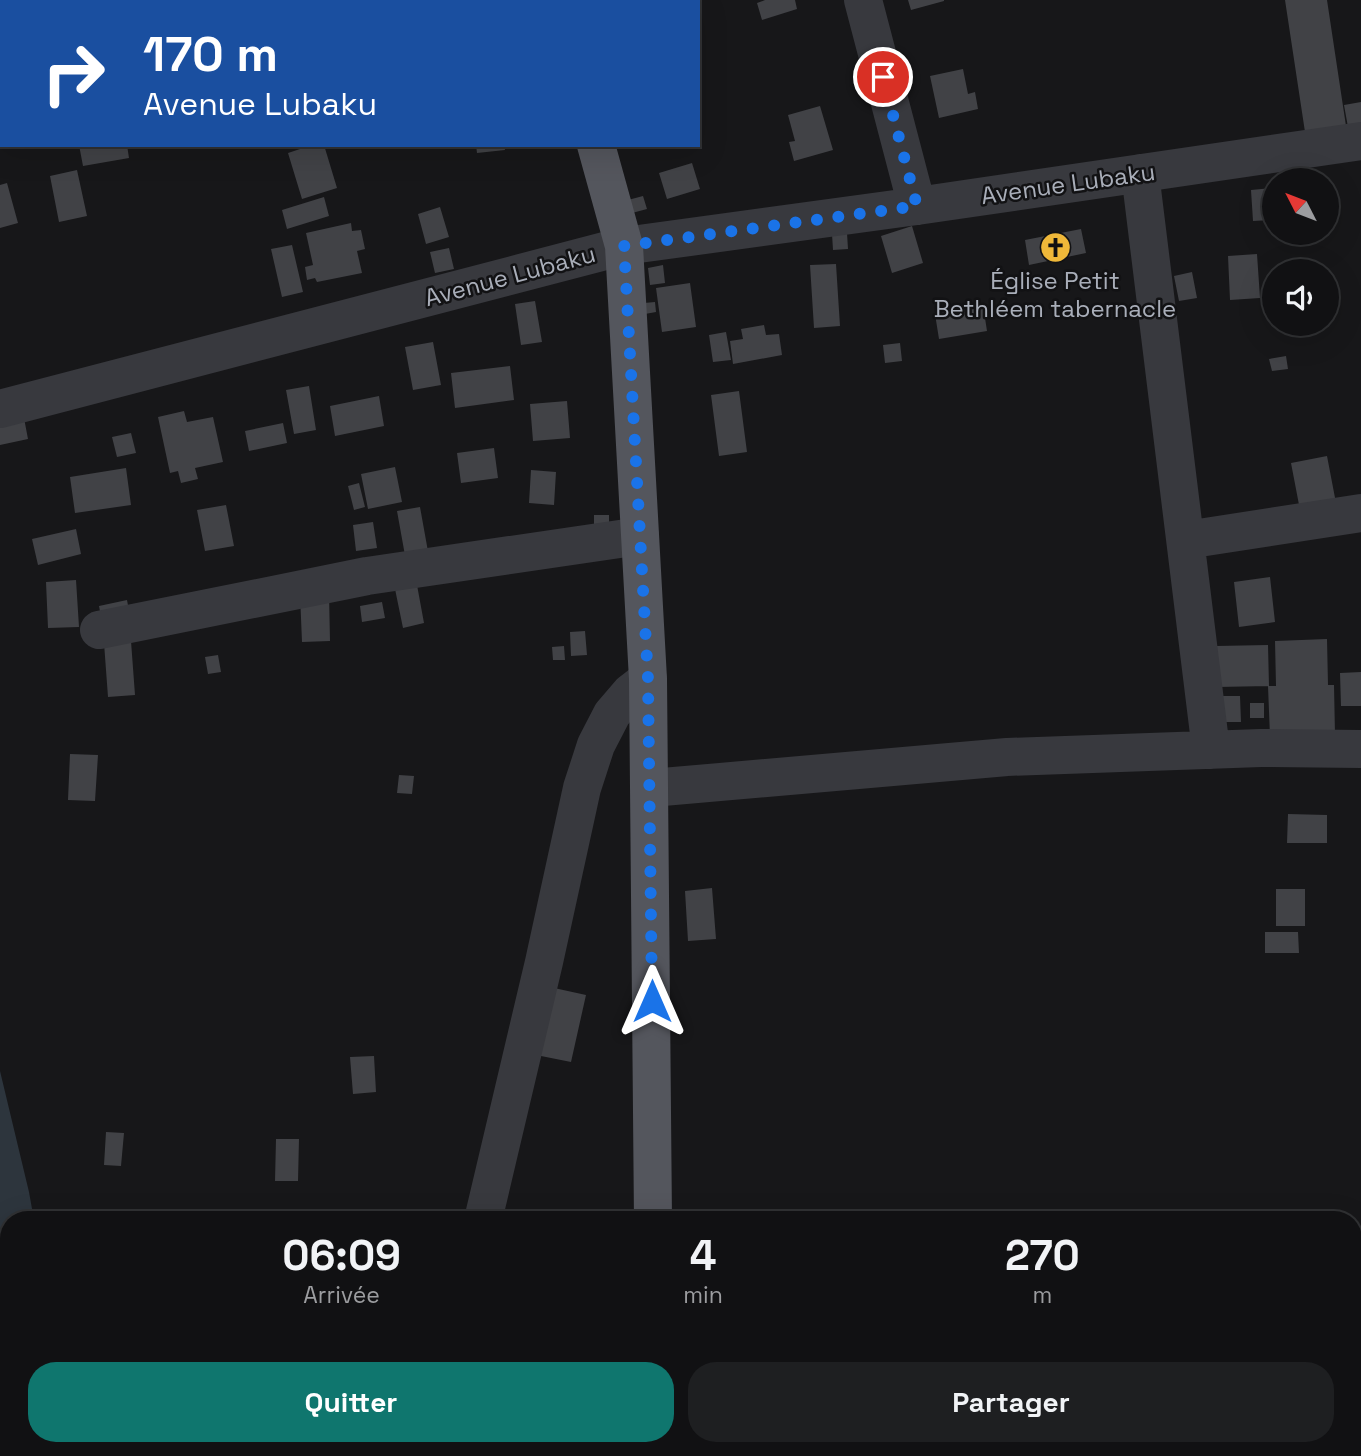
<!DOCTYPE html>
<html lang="fr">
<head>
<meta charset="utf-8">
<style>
  body { margin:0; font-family:"Space Grotesk",sans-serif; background:#1e1f21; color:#f1f3f6; height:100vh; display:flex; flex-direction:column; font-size:26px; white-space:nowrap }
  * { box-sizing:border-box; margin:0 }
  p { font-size:23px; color:#9c9da0 }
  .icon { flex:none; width:38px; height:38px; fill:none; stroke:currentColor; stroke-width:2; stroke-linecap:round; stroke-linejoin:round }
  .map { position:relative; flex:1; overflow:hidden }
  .details { position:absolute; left:0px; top:1211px; width:1362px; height:245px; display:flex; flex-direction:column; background:#111113; border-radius:28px 28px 0 0; box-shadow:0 7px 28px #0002,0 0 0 2px #303133 }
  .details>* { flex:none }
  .hud { position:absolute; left:0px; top:0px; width:700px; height:147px; box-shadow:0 7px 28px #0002,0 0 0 2px #303133; background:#1a4fa0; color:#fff; overflow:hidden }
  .needle { width:46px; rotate:312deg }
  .fabs { position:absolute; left:1262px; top:168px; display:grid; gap:14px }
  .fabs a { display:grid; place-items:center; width:77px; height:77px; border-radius:50%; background:#111113; box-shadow:0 7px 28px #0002,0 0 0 2px #303133; font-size:35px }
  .pin { position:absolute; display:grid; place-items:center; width:60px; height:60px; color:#fff; margin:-30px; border:4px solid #fff; border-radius:50%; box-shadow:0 2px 7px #0007 }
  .me { position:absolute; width:77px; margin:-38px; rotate:0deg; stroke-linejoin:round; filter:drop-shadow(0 0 5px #0008) }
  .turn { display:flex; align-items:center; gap:24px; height:147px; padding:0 28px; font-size:32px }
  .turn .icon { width:91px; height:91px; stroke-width:2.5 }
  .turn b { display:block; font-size:49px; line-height:60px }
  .eta { display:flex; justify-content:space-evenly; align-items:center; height:119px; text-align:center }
  .eta b { font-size:42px; font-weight:700; line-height:49px }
  .primary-button { display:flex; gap:14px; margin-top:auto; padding:14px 28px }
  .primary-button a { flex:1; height:80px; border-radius:28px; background:#0f766e; color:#fff; font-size:28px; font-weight:700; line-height:80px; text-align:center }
  .primary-button a+a { background:#1e1f21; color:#f1f3f6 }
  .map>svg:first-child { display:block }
  .green { fill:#1f2720 }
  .water { fill:#2d353d }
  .building { fill:#414246 }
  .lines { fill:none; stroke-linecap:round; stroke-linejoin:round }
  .minor { stroke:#38393e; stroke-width:38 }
  .major { stroke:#54565d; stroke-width:38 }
  .route { stroke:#1a73e8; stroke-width:12; stroke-dasharray:0 21.6 }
  .labels { text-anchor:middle; stroke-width:5; stroke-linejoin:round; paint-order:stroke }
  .street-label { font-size:24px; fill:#a9aeb9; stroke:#121214 }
  .poi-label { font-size:24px; fill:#a9aeb9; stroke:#121214 }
</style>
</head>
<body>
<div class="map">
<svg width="1361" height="1456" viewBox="0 0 1361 1456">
  <rect width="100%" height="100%" fill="#171719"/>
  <path class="green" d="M711 1447H1069L1083 1456H711Z"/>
  <path class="water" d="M0 1071 29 1192 34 1220H9V1447H59V1450L80 1456H0Z"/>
  <path class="building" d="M765 0H795L797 9 762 20 757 3Z
    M908 0H944V1L911 10Z
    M1285 0H1327L1346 126 1305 132Z
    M963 69 968 94 975 92 978 109 939 118 930 76Z
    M1361 102V125L1348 127 1344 105Z
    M820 106 833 150 794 161 789 142 795 141 788 115Z
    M79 145H127L129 158 83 166Z
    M312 145H324L337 188 302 199 288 153Z
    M476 145H504L505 150 477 153Z
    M692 163 700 189 667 199 659 173Z
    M77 170 87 216 59 222 50 176Z
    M7 183 18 223 0 228V185Z
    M1273 188 1274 220 1253 221 1251 190Z
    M643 196 647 209 632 213 628 200Z
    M324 197 329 216 287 229 282 210Z
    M440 207 449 237 426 244 418 214Z
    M351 223 352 231 361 230 365 249 357 251 362 273 317 282 315 278 307 280 305 267 313 265 306 233Z
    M912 226 923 263 892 273 881 236Z
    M1081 229 1086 253 1029 265 1025 240Z
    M847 233 848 249 833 250 832 234Z
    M292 245 303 292 282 297 271 249Z
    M449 248 454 269 435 273 430 252Z
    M1257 254 1260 298 1230 300 1228 256Z
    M836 264 840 326 814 328 810 265Z
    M663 265 665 283 650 285 648 268Z
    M1192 272 1197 298 1179 301 1174 276Z
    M690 283 696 327 662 332 656 288Z
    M535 301 542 342 521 345 515 304Z
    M655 302 656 312 645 314 644 303Z
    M983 305 987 331 939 339 935 314Z
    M764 325 766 335 779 334 782 355 733 364 730 341 743 339 741 329Z
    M726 332 731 360 713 362 709 335Z
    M433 342 441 385 413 390 405 347Z
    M900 343 902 361 885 363 883 345Z
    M1286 356 1288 369 1272 371 1269 359Z
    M510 366 514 400 455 408 451 373Z
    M309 386 316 430 294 434 286 390Z
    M739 391 747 452 719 456 711 395Z
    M379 396 384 426 335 436 330 406Z
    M567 401 570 438 533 441 530 404Z
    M184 411 187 422 213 417 223 462 195 468 198 479 181 483 178 471 170 473 158 417Z
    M24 418 28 439 0 445V422Z
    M283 423 287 443 249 451 245 431Z
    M131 433 136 453 117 457 112 437Z
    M494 448 498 478 461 483 457 453Z
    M1327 456 1336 503 1300 510 1291 463Z
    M395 467 402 502 368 509 361 474Z
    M126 468 131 505 75 513 70 477Z
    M531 470 556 472 554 505 529 503Z
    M359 483 365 507 354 510 348 486Z
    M226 505 234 546 205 551 197 510Z
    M420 507 429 557 406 561 397 511Z
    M594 515H609V531H594Z
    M373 522 377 548 356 551 353 525Z
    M76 529 81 554 38 565 32 539Z
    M1270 577 1275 622 1239 627 1234 582Z
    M76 580 79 627 48 628 46 582Z
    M417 585 424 623 403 628 395 589Z
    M329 593 330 641 302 642 300 594Z
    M127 600 130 616 102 622 99 606Z
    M382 602 385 618 362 622 360 606Z
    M585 631 587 655 571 656 570 632Z
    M1327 639 1328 685H1334L1335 735 1270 737 1268 686H1276L1275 641Z
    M131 641 135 695 108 697 104 643Z
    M1268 645 1269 686 1217 687 1216 646Z
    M564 646 565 660H553L552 647Z
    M218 655 221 672 208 674 205 657Z
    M1361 672V706H1341L1340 673Z
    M1214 696H1240L1241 722H1215Z
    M1250 703H1264V718H1250Z
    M70 754 98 755 95 801 68 800Z
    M399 775 414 776 412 794 397 793Z
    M1288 814 1327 815V843H1287Z
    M712 888 716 939 688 941 685 891Z
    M1276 889H1305V926H1276Z
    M1265 932H1298L1299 953H1265Z
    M545 986 586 995 571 1062 531 1054Z
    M374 1056 376 1092 353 1094 350 1057Z
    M106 1132 124 1133 121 1166 104 1165Z
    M276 1139H299L298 1181H275Z"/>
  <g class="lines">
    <path class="minor" d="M863 0 917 206
      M328 2 336 0
      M0 72 2 71
      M1140 173 1211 750
      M0 409 624 246 917 206 1361 141
      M1186 540 1361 513
      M99 630 367 576 640 536
      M651 788 1007 757 1261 748 1361 749
      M483 1220 544 962 582 788 596 745 612 714 630 693 648 679
      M432 1456 434 1447"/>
    <path class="major" d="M557 0V2
      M596 145 624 246 648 679 653 1220
      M661 1447 662 1456"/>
  </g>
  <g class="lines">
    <path class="route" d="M652 1001 648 679 624 246 917 206 883 77"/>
  </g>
  <defs>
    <symbol id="church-disc" viewBox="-11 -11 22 22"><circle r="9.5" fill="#efb839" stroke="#121214"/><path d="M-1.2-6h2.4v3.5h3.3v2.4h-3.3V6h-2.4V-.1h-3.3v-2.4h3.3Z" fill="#111"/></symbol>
  </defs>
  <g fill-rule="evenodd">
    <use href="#church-disc" x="1038" y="230" width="35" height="35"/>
  </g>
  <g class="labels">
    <g class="street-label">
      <text transform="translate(1068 184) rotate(-8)" y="8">Avenue Lubaku</text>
      <text transform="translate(510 276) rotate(-15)" y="8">Avenue Lubaku</text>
    </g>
    <g class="poi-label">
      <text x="1055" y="289">Église Petit<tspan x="1055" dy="28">Bethléem tabernacle</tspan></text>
    </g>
  </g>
</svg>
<div class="fabs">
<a><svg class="needle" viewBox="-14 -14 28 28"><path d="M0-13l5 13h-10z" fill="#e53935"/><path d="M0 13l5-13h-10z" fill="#9c9da0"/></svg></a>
<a><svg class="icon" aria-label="sound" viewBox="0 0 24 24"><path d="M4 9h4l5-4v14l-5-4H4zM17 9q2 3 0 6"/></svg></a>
</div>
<div class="pin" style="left:883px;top:77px;background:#d93025"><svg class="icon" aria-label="arrive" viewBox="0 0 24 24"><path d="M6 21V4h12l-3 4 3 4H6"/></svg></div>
<svg class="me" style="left:652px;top:1001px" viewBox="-20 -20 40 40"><path d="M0-17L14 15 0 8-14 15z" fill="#1a73e8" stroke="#fff" stroke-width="4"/></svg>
<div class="hud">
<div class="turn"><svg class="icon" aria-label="right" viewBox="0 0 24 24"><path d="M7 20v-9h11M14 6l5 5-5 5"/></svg><div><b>170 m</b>Avenue Lubaku</div></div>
</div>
<section class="details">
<div class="eta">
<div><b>06:09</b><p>Arrivée</p></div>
<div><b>4</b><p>min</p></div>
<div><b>270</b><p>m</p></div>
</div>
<div class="primary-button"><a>Quitter</a><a>Partager</a></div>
</section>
</div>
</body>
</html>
